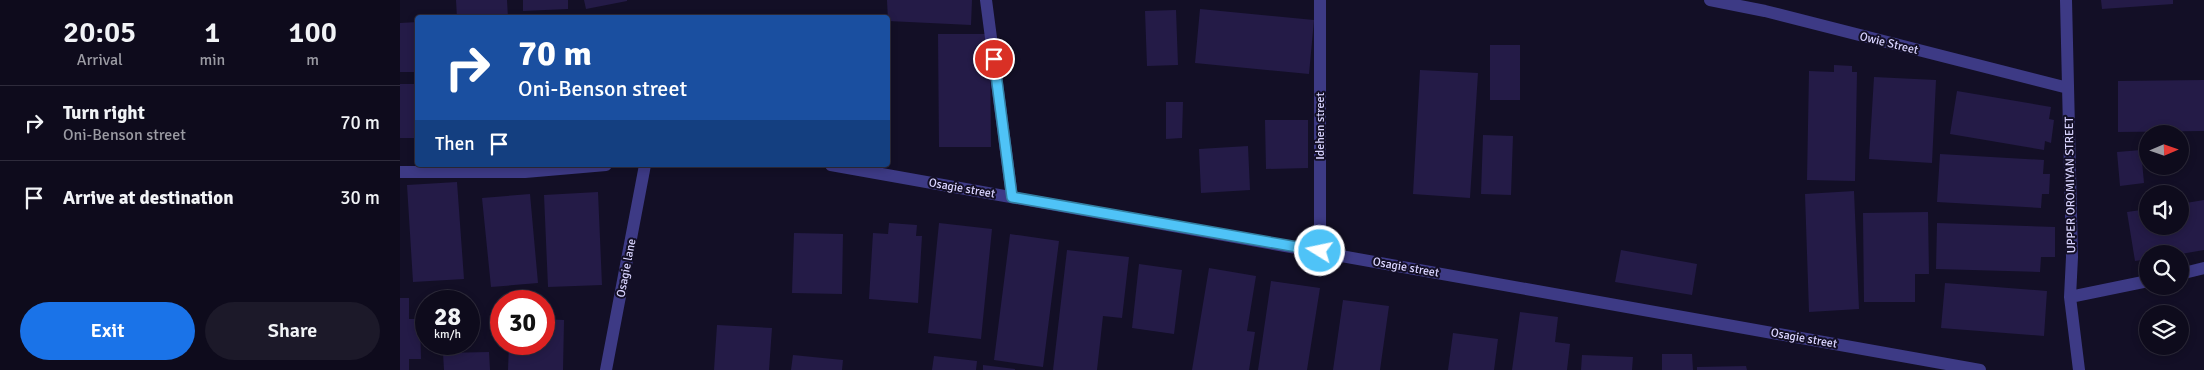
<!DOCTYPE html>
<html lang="en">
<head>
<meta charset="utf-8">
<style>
  body { margin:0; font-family:Signika,sans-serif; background:#1c1929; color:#f1f3f6; height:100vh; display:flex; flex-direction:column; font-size:19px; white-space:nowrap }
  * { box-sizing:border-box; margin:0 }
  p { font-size:16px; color:#9b9ba3 }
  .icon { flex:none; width:28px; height:28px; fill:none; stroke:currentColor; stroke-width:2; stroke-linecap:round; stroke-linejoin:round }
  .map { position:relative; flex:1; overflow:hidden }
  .details { display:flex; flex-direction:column; background:#0e0b1c; width:400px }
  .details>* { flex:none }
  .banner { position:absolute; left:15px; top:15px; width:475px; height:152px; border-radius:5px; box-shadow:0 2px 8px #0003,0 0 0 1px #2e2b3b; background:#1a4fa0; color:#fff; overflow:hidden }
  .needle { width:32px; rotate:88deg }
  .controls { position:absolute; left:1739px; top:125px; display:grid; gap:10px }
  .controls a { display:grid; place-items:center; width:50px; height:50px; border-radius:50%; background:#0e0b1c; box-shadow:0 2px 8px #0003,0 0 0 1px #2e2b3b; font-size:25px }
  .speed { position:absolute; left:15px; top:290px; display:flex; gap:10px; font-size:25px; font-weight:700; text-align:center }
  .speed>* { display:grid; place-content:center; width:65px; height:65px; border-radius:50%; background:#0e0b1c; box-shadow:0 2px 8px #0003,0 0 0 1px #2e2b3b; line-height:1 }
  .speed small { font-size:12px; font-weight:400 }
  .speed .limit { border:8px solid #d22; background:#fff; color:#111 }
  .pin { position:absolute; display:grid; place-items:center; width:42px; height:42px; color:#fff; margin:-21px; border:2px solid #fff; border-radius:50%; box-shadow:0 1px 5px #0007 }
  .me { position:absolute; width:55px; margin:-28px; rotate:280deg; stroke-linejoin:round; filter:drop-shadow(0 0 4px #0008) }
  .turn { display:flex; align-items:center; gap:18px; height:105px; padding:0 20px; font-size:22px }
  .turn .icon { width:65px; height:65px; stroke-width:2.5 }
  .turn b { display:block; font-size:35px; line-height:42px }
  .then { display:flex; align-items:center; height:48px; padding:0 20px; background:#0003; gap:10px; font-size:19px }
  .eta { display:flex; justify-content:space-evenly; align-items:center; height:85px; text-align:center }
  .eta b { font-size:30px; font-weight:600; line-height:35px }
  .action { display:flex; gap:10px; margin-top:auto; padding:10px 20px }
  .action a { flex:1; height:58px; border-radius:30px; background:#1a73e8; color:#fff; font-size:20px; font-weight:600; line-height:58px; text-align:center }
  .action a+a { background:#1c1929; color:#f1f3f6 }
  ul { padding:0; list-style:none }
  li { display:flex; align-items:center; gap:15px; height:75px; padding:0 20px; border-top:1px solid #2e2b3b }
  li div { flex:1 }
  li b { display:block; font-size:19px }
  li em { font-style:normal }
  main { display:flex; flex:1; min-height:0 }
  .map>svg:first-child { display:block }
  .building { fill:#241b47 }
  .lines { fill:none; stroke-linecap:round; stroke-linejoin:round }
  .minor { stroke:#3d3a85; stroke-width:12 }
  .route-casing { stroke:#337fa1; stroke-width:12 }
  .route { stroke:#4fc3f7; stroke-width:9 }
  .labels { text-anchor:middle; stroke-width:4; stroke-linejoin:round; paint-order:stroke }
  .street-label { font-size:12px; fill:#d9d4ff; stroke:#130f26 }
</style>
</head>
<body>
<main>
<section class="details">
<div class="eta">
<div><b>20:05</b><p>Arrival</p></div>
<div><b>1</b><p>min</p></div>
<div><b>100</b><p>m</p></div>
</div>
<ul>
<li><svg class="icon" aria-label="right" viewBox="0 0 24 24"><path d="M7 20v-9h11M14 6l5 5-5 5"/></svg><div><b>Turn right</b><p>Oni-Benson street</p></div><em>70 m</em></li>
<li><svg class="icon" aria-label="arrive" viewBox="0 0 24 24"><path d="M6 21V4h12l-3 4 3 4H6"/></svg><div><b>Arrive at destination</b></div><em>30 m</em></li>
</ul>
<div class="action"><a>Exit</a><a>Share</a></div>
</section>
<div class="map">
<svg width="1804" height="370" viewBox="0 0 1804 370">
  <rect width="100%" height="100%" fill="#130f26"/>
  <path class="building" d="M56 0H107L108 18H57Z
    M123 0H168V9L123 11Z
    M184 0H227V1L186 9Z
    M487 0H572L571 25 488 21Z
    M1701 0H1773V4L1702 9Z
    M800 9 914 20 909 74 795 63Z
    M776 10 778 65 747 66 745 11Z
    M18 22V72H0V23Z
    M538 34H590L591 147H539Z
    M1090 45H1120V100H1090Z
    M1434 65 1452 66V72H1457L1455 181 1407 180 1409 71 1434 72Z
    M1020 70 1078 73 1070 198 1013 194Z
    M1474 77 1536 80 1532 163 1469 159Z
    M1804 80V131L1718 132V81Z
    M0 84H18V138H0Z
    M1557 91 1651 107 1649 119 1654 120 1651 143 1645 141 1644 150 1550 134Z
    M766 102H783L782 138 766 139Z
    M865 120H908V168L866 169Z
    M1083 135 1113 136 1111 195 1081 194Z
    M848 146 850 190 801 193 799 149Z
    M1741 150 1744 183 1720 186 1717 152Z
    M1540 154 1644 160 1643 174H1650L1649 194H1642L1641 208 1537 202Z
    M57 182 64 279 13 282 7 185Z
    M1454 191 1459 309 1409 312 1405 194Z
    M198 192 202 285 148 287 144 195Z
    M130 194 138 283 91 287 82 198Z
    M1804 200V250L1781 254H1748V259L1735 261 1727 212 1748 209V226H1780V204Z
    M1528 212 1529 274H1515V302H1464L1463 213Z
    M489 223 517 225 516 236H522L518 303 469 299 473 233 488 234Z
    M539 223 592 229 581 339 528 333Z
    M1537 223 1655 227V257H1641L1640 272 1536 269Z
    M394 233 443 234 442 294 392 293Z
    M610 234 659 241 643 367 594 360Z
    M667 250 729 257 722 318 703 316 697 370H653Z
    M1221 250 1297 264 1292 295 1215 282Z
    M739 264 782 270 774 334 732 328Z
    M809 268 856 276 847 331 855 332 849 370H792Z
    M871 281 920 288 907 370H858Z
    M1545 283 1647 291 1644 336 1541 328Z
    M0 298H9V319H20L21 359H9V370H0Z
    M943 300 989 306 980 370H933Z
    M1120 312 1158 317 1155 342 1170 344 1167 370H1112Z
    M144 319 164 320 163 370H108L109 344H144Z
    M317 325 372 328 369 370H314Z
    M1053 333 1098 339 1094 370H1048Z
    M89 352 90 370H44L43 353Z
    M1262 354H1292L1293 370H1262Z
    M393 355 443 360 442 370H391Z
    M1182 355 1233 357 1232 370H1181Z
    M534 356 577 361 576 370H532Z
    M583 365 615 369V370H583Z
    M1346 366 1347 370H1297V367Z"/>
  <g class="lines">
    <path class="minor" d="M586 0 612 197
      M1310 0 1365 11 1668 88
      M1666 0 1672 257 1670 297 1679 370
      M431 165 1580 370
      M0 172H125L206 165
      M920 251V0
      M1780 274 1804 268
      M1670 297 1748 281
      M206 370 245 165"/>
  </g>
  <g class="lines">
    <defs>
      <path id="route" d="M594 59 612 197 920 251"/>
    </defs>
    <use href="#route" class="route-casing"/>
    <use href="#route" class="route"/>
  </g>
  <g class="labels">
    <g class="street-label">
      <text transform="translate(1489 43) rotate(14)" y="4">Owie Street</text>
      <text transform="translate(920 126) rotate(-90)" y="4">Idehen street</text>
      <text transform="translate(1670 185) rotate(-91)" y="4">UPPER OROMIYAN STREET</text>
      <text transform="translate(562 188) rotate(10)" y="4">Osagie street</text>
      <text transform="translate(1006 267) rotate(10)" y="4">Osagie street</text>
      <text transform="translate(226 268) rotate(-79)" y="4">Osagie lane</text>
      <text transform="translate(1404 338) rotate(10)" y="4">Osagie street</text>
    </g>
  </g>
</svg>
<div class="controls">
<a><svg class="needle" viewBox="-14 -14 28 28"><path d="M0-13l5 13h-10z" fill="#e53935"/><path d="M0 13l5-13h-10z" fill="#9b9ba3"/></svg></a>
<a><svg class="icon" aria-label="sound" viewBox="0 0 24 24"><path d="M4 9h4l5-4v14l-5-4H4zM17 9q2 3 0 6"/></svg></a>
<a><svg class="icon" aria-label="search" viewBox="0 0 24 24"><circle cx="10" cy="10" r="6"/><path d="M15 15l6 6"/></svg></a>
<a><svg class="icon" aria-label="layers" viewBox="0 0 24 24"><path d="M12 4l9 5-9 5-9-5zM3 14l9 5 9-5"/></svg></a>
</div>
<div class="speed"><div>28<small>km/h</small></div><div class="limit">30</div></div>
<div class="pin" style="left:594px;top:59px;background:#d93025"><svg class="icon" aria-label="arrive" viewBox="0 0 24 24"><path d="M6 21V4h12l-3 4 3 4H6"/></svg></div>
<svg class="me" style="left:920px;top:251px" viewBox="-20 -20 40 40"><circle r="17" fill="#4fc3f7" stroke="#fff" stroke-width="3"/><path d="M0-11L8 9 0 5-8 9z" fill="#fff"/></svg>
<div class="banner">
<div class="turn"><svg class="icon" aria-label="right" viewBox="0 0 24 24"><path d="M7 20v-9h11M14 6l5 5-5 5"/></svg><div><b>70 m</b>Oni-Benson street</div></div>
<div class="then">Then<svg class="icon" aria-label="arrive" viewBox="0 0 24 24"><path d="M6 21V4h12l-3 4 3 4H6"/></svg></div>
</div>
</div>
</main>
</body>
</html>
